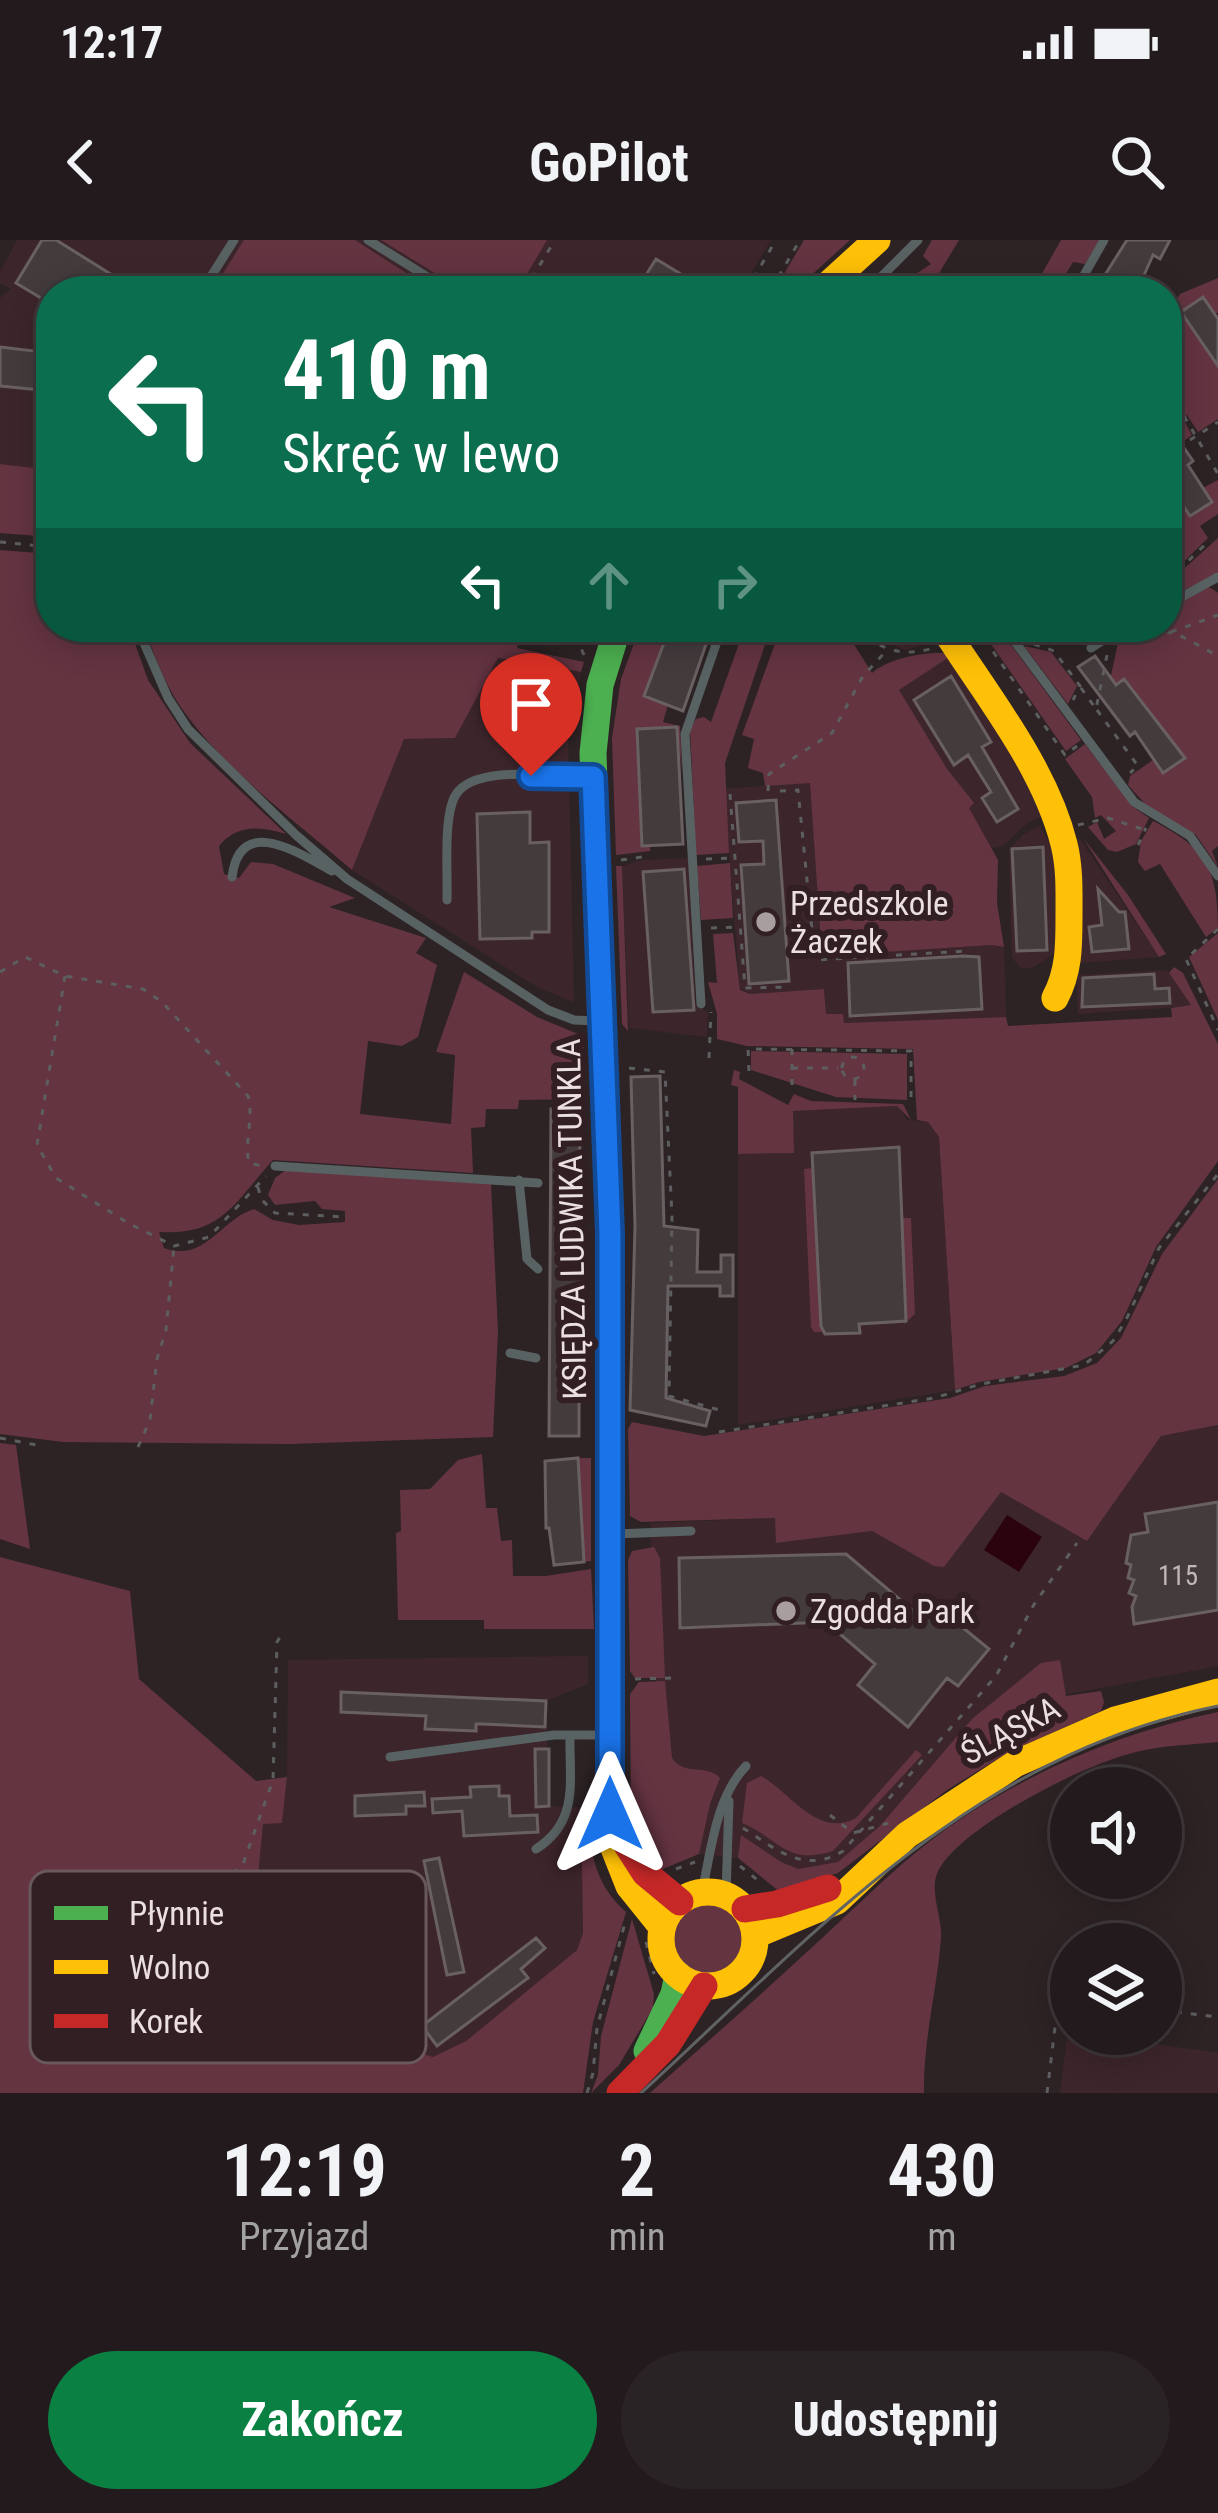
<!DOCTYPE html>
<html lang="pl">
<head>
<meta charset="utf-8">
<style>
  body { margin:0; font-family:"Roboto Condensed",sans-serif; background:#2a2325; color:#f1f3f6; height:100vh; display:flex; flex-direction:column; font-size:45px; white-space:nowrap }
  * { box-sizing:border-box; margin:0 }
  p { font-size:39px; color:#a2a1a3 }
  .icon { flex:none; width:66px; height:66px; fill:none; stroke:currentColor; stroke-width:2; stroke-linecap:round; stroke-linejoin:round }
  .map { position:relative; height:1853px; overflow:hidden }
  .side { display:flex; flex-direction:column; background:#221a1c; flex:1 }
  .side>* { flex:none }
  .top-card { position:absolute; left:36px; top:36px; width:1146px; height:366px; border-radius:48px; box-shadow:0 6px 30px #0003,0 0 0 3px #3f383b; background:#0b6e4f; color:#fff; overflow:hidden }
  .buttons { position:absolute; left:1050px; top:1527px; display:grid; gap:24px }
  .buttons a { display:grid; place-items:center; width:132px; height:132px; border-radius:50%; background:#221a1c; box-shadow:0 6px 30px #0003,0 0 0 3px #3f383b; font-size:60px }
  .pin { position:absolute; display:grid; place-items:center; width:102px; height:102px; color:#fff; margin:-123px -51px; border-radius:50% 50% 50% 0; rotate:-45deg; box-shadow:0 0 12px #0007 }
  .pin .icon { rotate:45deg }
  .me { position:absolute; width:132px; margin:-66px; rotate:0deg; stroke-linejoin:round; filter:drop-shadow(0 0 9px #0008) }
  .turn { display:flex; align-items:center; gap:42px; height:252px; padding:0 48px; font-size:54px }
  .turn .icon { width:156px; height:156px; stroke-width:2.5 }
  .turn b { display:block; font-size:84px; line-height:102px }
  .lanes { display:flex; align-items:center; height:114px; padding:0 48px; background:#0003; justify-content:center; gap:60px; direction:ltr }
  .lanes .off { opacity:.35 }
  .eta { display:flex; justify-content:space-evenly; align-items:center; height:204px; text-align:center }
  .eta b { font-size:72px; font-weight:700; line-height:84px }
  .primary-button { display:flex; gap:24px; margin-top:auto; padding:24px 48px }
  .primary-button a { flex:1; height:138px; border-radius:72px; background:#0b8043; color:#fff; font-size:48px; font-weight:700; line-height:138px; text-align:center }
  .primary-button a+a { background:#2a2325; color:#f1f3f6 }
  .status { display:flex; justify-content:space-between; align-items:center; height:84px; padding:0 60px; background:#221a1c; direction:ltr }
  .status svg { height:33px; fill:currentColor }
  header { display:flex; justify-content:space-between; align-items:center; height:156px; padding:0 48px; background:#221a1c; font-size:54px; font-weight:700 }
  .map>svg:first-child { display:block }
  .built { fill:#3d262b }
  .green { fill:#643441 }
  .water { fill:#2b030f }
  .building { fill:#443b3d; stroke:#696062; stroke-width:3 }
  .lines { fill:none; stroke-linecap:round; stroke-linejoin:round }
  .path { stroke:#5d5e60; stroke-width:3; stroke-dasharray:6 9; stroke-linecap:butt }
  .lane { stroke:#586263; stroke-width:9 }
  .fast { stroke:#4caf50; stroke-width:27 }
  .slow { stroke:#ffc107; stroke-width:27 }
  .jam { stroke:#c62828; stroke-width:27 }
  .tram { stroke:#606364; stroke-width:3 }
  .route-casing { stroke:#114b97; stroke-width:30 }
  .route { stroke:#1a73e8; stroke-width:21 }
  .poi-dot { fill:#a89d9f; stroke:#311f23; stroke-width:4.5 }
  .labels { text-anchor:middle; stroke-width:12; stroke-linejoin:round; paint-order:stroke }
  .number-label { font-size:27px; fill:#c1b6b8 }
  .poi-label { font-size:33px; fill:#ebdfe1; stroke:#311f23; text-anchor:start }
  .street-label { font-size:33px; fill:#ebdfe1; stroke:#311f23 }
  .key { fill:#311f23; stroke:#69595c; stroke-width:3 }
  .key-label { font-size:33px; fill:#ebdfe1 }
</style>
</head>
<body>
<div class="status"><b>12:17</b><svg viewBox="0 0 49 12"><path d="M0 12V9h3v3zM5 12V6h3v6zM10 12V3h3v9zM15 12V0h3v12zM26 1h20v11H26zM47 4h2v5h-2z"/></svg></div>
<header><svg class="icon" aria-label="back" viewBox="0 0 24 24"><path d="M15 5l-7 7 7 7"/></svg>GoPilot<svg class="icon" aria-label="search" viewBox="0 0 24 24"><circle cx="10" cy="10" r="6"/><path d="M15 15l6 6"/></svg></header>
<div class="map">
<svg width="1218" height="1853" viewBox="0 0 1218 1853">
  <rect width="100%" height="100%" fill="#2d2325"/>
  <path class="built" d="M17 0H771L741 51H51V230L0 224V58L11 49 0 43V32Z
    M865 387H936L944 399 905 410 880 400Z
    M954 414 1046 575 1027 583 1003 606 980 610 887 458Z
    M498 418 581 432 568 496 574 762 537 747 352 630 404 499 455 498Z
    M810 542 823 715 993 705 1004 707 1006 777 843 783 826 774 824 749 750 754 740 749 724 549Z
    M1039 586 1053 606 1059 711 1032 728H1021L1012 718 1009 609 1024 594Z
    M1078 599H1080L1159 717 1079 723Z
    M688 618 696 766 708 772 707 797 629 788 622 626 642 620Z
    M1167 730 1192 766 1078 774 1077 735Z
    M898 866 907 880 928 882 939 897 955 1150 738 1185V914L793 913V871Z
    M1218 1185V1426L1047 1458 838 1622 798 1629 745 1613 738 1618 699 1614 693 1589 661 1575 650 1283 775 1278 777 1303 872 1291 934 1325 1001 1252 1087 1301 1161 1196Z
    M588 1416V1444L546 1461 549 1566 581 1567 583 1693 577 1710 466 1801 433 1817 402 1808 284 1697 257 1648 263 1583 282 1582 287 1542 288 1420Z
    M1069 1780 1071 1794H1121L1163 1805 1218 1813V1853H1060Z"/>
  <path class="green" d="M244 0H355L420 42 417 51H212Z
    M381 0H547L517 51H464Z
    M804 0H850L794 51H779L781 39Z
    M932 0H959L929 50 913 51 911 37 931 24 923 16Z
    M1061 0H1099L1085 24 1073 22 1056 51H1032Z
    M1218 38V73L1182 72 1218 126V179L1198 192 1187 175 1182 177 1192 195 1181 203 1167 186V74L1180 54Z
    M0 224 51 230V297L0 293Z
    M1218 240V274L1200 286 1208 298 1167 338V333L1180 323 1167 304V242L1190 276 1212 262 1203 248Z
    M1218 298V334L1167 358V344Z
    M0 310 51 314V387H129L148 440 190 503 286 594C260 586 237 584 219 606L224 634 239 638 251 622 273 624 355 658 329 667 426 698 416 713 437 725 418 797 402 806 368 801 360 874 451 884 455 815 436 812 464 732 537 777 583 796 585 859 519 860 518 869H486L485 887 471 888 473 933 273 920C234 963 222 996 159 992L164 1008C205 1023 221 979 254 969L273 980 299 985 345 982V971L322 969 315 961 275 965 268 955 275 938 286 930 491 944 498 1091 493 1197 291 1204 63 1202 0 1194Z
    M1209 347 1218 353V606L1212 611 1218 627 1196 595 1147 566 1128 545 1130 536 1153 520 1163 533 1184 517 1124 440 1102 455 1110 440 1119 398 1136 387H1167V369Z
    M143 387H522L517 408 584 422 581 432 498 418 455 498 404 499 352 630C292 578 223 529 178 463 163 440 154 412 143 387Z
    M640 387H670L644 456 668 465 663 482 680 486 682 531 677 487 637 489 642 605 650 606V611L616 615 612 498 621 439Z
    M745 387H771L725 523 729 613 696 615 690 489 696 479 704 477 711 482Z
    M781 387H843L872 433C889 417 931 410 954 414L899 450 947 529 974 563 969 568 998 620 997 663 1004 707 992 705 822 716 810 543 765 546 763 533 748 528 754 499 742 495Z
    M979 387H998L1081 500 1066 511Z
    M1024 406 1051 412 1077 446 1068 464Z
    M1085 504 1132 566 1149 578 1136 604 1117 612 1108 610 1088 587 1097 582 1104 599 1116 591 1101 575 1095 578 1092 557 1065 519Z
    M1153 581C1206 608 1218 629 1218 688L1206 697 1160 624 1145 631 1138 622 1141 601Z
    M1083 598 1128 655 1166 714 1159 717Z
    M730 623 733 678 701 680 697 626Z
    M616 626H622L628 791 622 784Z
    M733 693 740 750 750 754 824 749 826 774H843L844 783 1006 777 1008 786 1172 777 1171 768 1191 765 1169 733 1174 727 1183 733 1218 804V921L1156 1007 1122 1081 1096 1113 1066 1128 979 1142 955 1150 939 897 928 882 917 880 913 809 747 806 717 799V774L708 742 717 743 713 694Z
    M1218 693V780L1189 717Z
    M751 811 907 814V860L836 857 751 830Z
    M734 830 740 832 739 839 788 865 794 854 811 861 903 864 911 880 897 866 793 871 794 913 738 914V847L731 845Z
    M813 928 821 1085 825 1092H814L811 1087 804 929Z
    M1218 939V1185L1161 1196 1087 1301 1001 1252 944 1327 934 1326 872 1291 776 1303 775 1278 641 1282 630 1276 628 1189 632 1182 704 1196 950 1158 985 1146 1064 1136 1097 1123 1121 1098 1162 1014Z
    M902 978H911L915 1074 904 1084Z
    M0 1203 16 1205 30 1309 0 1299Z
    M482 1214 486 1268H497L501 1301 512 1300 513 1336H546L591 1329 594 1389H484V1380H398L396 1293 401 1291 400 1250 430 1249 458 1220Z
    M578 1218H591V1321L584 1322Z
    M654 1307 660 1318 665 1438H635L630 1431 628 1320 632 1311Z
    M0 1317 130 1351 139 1439 256 1541 287 1537 282 1583 263 1584 257 1648 284 1697 402 1808 433 1817 466 1801 577 1710 583 1693 581 1567 588 1566C589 1607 593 1643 626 1672L593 1782 583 1853H0Z
    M1060 1420 1066 1456 1101 1451 1104 1462 1101 1471 1009 1512 947 1550 838 1633 780 1652 738 1618 741 1595 781 1622 798 1629 838 1622 880 1586 972 1479 1041 1423Z
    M665 1441 672 1518C685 1537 706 1523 720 1538L710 1564 699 1614 658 1631 634 1596 631 1577 630 1454 639 1442Z
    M1218 1472V1502C1191 1505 1163 1505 1136 1512 1085 1524 970 1582 941 1626 926 1647 943 1676 941 1698 937 1751 923 1800 924 1853H650C707 1802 764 1752 820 1700 865 1659 908 1614 958 1581 1037 1528 1126 1491 1218 1472Z
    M916 1510 922 1515 833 1611C786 1626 779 1598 742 1583L747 1543 761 1536C790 1552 818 1599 856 1578Z
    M673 1698a36 36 0 1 1 72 0a36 36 0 1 1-72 0Z
    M632 1679 654 1754 653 1768 619 1825 591 1853 598 1835 601 1796Z"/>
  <path class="water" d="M1007 1275 1042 1297 1019 1332 984 1310Z"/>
  <path class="building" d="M42 0H56L138 51H51V64L16 43Z
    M1127 0H1170L1160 19 1153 15 1137 51H1100L1106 40 1103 38Z
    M656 19 709 51H636Z
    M1203 57 1218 79V126L1181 72Z
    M0 107 51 113V151L0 146Z
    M1167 183 1193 221 1188 225 1212 262 1190 276 1167 242Z
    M670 387H712L683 471 644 456Z
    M1095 416 1116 445 1124 439 1185 518 1163 533 1135 492 1130 496 1078 427Z
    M951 436 991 502 982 507 1018 569 997 582 982 558 991 552 968 515 954 525 914 460Z
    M677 487 683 604 642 606 637 489Z
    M776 560 789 741 749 744 741 625 764 624 763 601 739 602 736 563Z
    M530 572V603L549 602V692H532V698L480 699 477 574Z
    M1043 607 1047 710 1017 711 1012 609Z
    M684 629 694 770 653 772 643 632Z
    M1098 649 1119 672H1125L1129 709 1092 712 1089 687 1102 685Z
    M963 716 979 717 982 769 850 776 848 723Z
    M1154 734 1155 749 1169 748 1170 763 1082 767 1083 738Z
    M660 836 664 986 698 990 697 1032H721V1015H733V1056H720V1046H668L666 1158 710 1171 706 1186 630 1170 635 986 631 837Z
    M580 868 579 1196H549L551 869Z
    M899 907 906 1081 859 1084 860 1093 825 1094 821 1086 812 913Z
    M578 1218 584 1322 554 1325 549 1288H546L545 1221Z
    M1218 1262V1370L1134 1384 1132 1367 1136 1356 1129 1353 1134 1340 1128 1338 1131 1325 1126 1323 1131 1295 1148 1292 1145 1274Z
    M846 1314 917 1374 929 1360 989 1409 958 1446 947 1438 908 1487 858 1445 875 1424 826 1382 680 1388 679 1318Z
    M341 1452 546 1461 545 1487 483 1484H476V1491L425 1489 426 1476 341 1472Z
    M535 1509H549V1566L536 1567Z
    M499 1546V1556H509L510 1576 537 1575 538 1592 464 1596 462 1571 433 1573 432 1559 471 1557 470 1547Z
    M424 1552 425 1566H406V1574L355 1576V1556Z
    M439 1618 464 1732 447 1735 424 1621Z
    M536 1698 545 1708 521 1729 528 1738 437 1806 422 1786Z"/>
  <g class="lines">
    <path class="path" d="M900 39 910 51
      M524 51 555 0
      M746 51 776 0
      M775 51 777 39 800 0
      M1184 176 1218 234
      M1190 200 1218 182
      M0 302 51 307
      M1167 341 1210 300
      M856 387C878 409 900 417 930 409
      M976 387 1065 515 1077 506
      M1152 387 1183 397 1218 416
      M1171 392 1218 375
      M1034 404 1054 411 1080 446 1073 460
      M584 415 581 408 587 387
      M1081 448 1096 469 1107 415
      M1097 470 1138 526 1130 533
      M768 551 769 534 832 493 863 436 887 410
      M780 551 798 550 815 720 967 711
      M730 554 745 748 789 747
      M1078 585 1108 578 1145 590
      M1138 605 1146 588
      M706 619 733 618
      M621 620 642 617
      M711 688 738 687
      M1218 689 1186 719 1218 790
      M0 732 25 717 65 736 143 749 162 762 248 856C254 878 244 901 249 923L262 926
      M65 736 37 905 56 938 128 983 174 1006 209 997 266 936
      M792 809V849
      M842 828a11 11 0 1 1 22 0a11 11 0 1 1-22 0Z
      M709 818 711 772
      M629 828 665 832 672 977 669 1156 723 1171
      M792 828H838
      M749 831 748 809 911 811V866
      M855 840V860
      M258 947 261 959 275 973 345 977
      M719 1192 934 1158 981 1144 1084 1125 1113 1101 1126 1080 1159 1008 1218 934
      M0 1198 42 1206
      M138 1207 150 1180 157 1119 166 1090 174 1007
      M635 1439 674 1438
      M830 1575 853 1593 889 1583
      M743 1588C776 1609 804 1635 843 1611L996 1436 1033 1366 1077 1303
      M740 1626 760 1642
      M676 1629 695 1622
      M148 1639 172 1646H208L221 1644 243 1624 273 1540 277 1402 282 1394
      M646 1702 654 1734
      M1161 1770 1218 1777
      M587 1853 593 1833 597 1788 626 1679
      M1047 1853 1057 1771 1071 1762"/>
    <path class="lane" d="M368 0 450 51
      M187 51 207 43 234 0
      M867 51 918 0
      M1075 51 1104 0
      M1167 365 1218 337
      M137 387 168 458 188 489 296 595 347 639 548 770 574 780 597 781
      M1004 387 1134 562 1190 596 1218 636
      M1091 408 1124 387
      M232 637C240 573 300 614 332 631
      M447 660C448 634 443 578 455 556 473 523 557 537 590 537
      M701 764 685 494 722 387
      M275 926 538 943
      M519 940 527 1019 538 1029
      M510 1113 536 1118
      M615 1294 691 1291
      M390 1517 554 1495H604
      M536 1609C580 1581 569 1541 570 1495
      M702 1652C711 1611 716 1557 746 1526
      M726 1655 729 1561"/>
    <path class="fast" d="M610 1013 593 513 600 445 618 387
      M647 1811 674 1754 678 1735"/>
    <path class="slow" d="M821 51 877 0
      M943 387C986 455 1044 525 1064 604 1070 628 1069 653 1069 678 1069 706 1069 732 1055 758
      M610 1013V1598L629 1646 662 1687
      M661 1699a47 47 0 1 1 94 0a47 47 0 1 1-94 0Z
      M755 1695 837 1661 907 1595 1015 1524 1115 1480 1218 1452"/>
    <path class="jam" d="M620 1594 645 1633 680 1662
      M745 1669 777 1664 828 1648
      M620 1853 668 1804 704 1746"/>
    <path class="tram" d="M641 1853C818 1691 972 1516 1218 1466"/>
  </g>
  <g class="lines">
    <defs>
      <path id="route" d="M531 536 593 537 610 994V1574"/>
    </defs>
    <use href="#route" class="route-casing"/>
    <use href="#route" class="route"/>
  </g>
  <g class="poi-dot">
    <circle cx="766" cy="682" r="12"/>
    <circle cx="786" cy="1371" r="12"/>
  </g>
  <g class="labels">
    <g class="number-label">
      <text x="1178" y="1345">115</text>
    </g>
    <g class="poi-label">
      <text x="790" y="675">Przedszkole<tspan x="790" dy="38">Żaczek</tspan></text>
      <text x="810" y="1383">Zgodda Park</text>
    </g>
    <g class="street-label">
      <text transform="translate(571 979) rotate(-91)" y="12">KSIĘDZA LUDWIKA TUNKLA</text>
      <text transform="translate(1010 1490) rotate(-28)" y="12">ŚLĄSKA</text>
    </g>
  </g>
  <rect x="30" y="1631" width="396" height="192" rx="18" class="key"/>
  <rect x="54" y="1666" width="54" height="14" fill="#4caf50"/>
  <rect x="54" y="1720" width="54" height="14" fill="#ffc107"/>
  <rect x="54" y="1774" width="54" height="14" fill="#c62828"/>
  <g class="key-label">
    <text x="129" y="1685">Płynnie</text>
    <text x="129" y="1739">Wolno</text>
    <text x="129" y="1793">Korek</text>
  </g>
</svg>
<div class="buttons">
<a><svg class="icon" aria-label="sound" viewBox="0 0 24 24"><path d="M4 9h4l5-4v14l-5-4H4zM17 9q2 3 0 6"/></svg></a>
<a><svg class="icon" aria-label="layers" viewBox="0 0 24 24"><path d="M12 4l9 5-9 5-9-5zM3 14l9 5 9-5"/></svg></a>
</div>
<div class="pin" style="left:531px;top:536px;background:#d93025"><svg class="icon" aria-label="arrive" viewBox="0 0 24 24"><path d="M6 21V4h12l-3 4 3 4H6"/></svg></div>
<svg class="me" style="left:610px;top:1574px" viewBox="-20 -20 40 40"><path d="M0-17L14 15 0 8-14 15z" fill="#1a73e8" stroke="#fff" stroke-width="4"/></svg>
<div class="top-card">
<div class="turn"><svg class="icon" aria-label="left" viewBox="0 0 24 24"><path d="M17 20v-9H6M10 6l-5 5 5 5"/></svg><div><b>410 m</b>Skręć w lewo</div></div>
<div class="lanes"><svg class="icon" aria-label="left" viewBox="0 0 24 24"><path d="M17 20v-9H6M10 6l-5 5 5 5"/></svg><svg class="icon off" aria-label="ahead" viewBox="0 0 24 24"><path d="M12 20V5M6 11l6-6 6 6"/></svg><svg class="icon off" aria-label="right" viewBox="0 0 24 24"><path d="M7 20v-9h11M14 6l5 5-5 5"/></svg></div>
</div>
</div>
<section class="side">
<div class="eta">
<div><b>12:19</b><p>Przyjazd</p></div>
<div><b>2</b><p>min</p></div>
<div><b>430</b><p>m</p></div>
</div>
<div class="primary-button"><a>Zakończ</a><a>Udostępnij</a></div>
</section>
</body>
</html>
